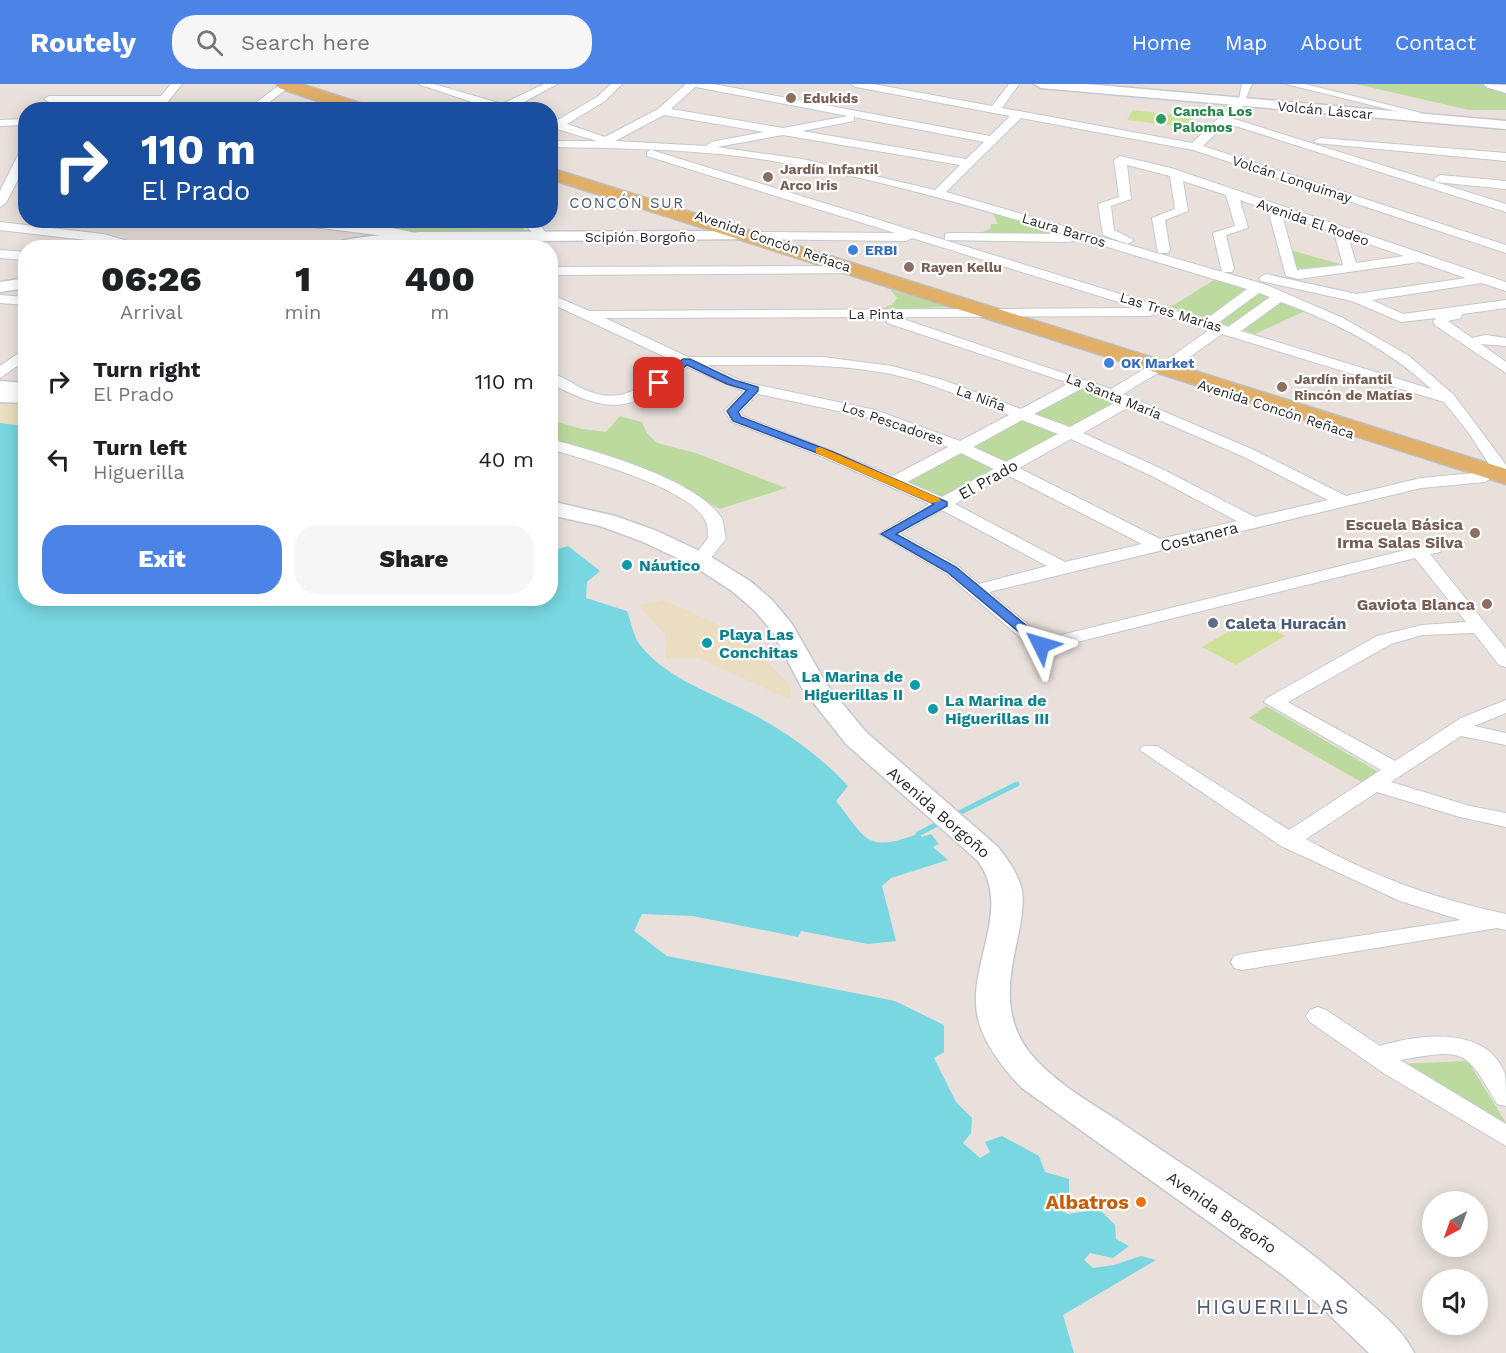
<!DOCTYPE html>
<html lang="en">
<head>
<meta charset="utf-8">
<style>
  body { margin:0; font-family:"Work Sans",sans-serif; background:#f6f6f6; color:#202124; height:100vh; display:flex; flex-direction:column; font-size:22px; white-space:nowrap }
  * { box-sizing:border-box; margin:0 }
  p { font-size:20px; color:#757577 }
  .icon { flex:none; width:33px; height:33px; fill:none; stroke:currentColor; stroke-width:2; stroke-linecap:round; stroke-linejoin:round }
  .map { position:relative; flex:1; overflow:hidden }
  .panel { position:absolute; left:18px; top:156px; width:540px; height:366px; display:flex; flex-direction:column; background:#fff; border-radius:24px; box-shadow:0 3px 15px #0003 }
  .panel>* { flex:none }
  .hud { position:absolute; left:18px; top:18px; width:540px; height:126px; border-radius:24px; box-shadow:0 3px 15px #0003; background:#1a4fa0; color:#fff; overflow:hidden }
  .needle { width:39px; rotate:221deg }
  .buttons { position:absolute; left:1422px; top:1107px; display:grid; gap:12px }
  .buttons a { display:grid; place-items:center; width:66px; height:66px; border-radius:50%; background:#fff; box-shadow:0 3px 15px #0003; font-size:30px }
  .pin { position:absolute; display:grid; place-items:center; width:51px; height:51px; color:#fff; margin:-26px; border-radius:12px; box-shadow:0 3px 9px #0006 }
  .me { position:absolute; width:66px; margin:-33px; rotate:310deg; stroke-linejoin:round; filter:drop-shadow(0 0 4px #0008) }
  .turn { display:flex; align-items:center; gap:21px; height:126px; padding:0 24px; font-size:27px }
  .turn .icon { width:78px; height:78px; stroke-width:2.5 }
  .turn b { display:block; font-size:42px; line-height:51px }
  .eta { display:flex; justify-content:space-evenly; align-items:center; height:102px; text-align:center }
  .eta b { font-size:36px; font-weight:800; line-height:42px }
  .cta { display:flex; gap:12px; margin-top:auto; padding:12px 24px }
  .cta a { flex:1; height:69px; border-radius:24px; background:#4b83e6; color:#fff; font-size:24px; font-weight:800; line-height:69px; text-align:center }
  .cta a+a { background:#f6f6f6; color:#202124 }
  ul { padding:0; list-style:none }
  li { display:flex; align-items:center; gap:18px; height:78px; padding:0 24px }
  li div { flex:1 }
  li b { display:block; font-size:22px }
  li em { font-style:normal }
  header { display:flex; align-items:center; gap:36px; box-sizing:border-box; height:84px; padding:0 30px; background:#4b83e6; color:#fff }
  header strong { font-size:28px }
  nav { display:flex; gap:33px; margin-inline-start:auto; font-size:21px }
  .search { width:420px; height:54px; background:#f6f6f6; display:flex; align-items:center; gap:15px; box-sizing:border-box; padding:0 21px; border-radius:24px; color:#757577; font-size:22px }
  .map>svg:first-child { display:block }
  .green { fill:#bcda9d }
  .sand { fill:#ebddc1 }
  .pitch { fill:#cfe199 }
  .water { fill:#78d7e1 }
  .lines { fill:none; stroke-linecap:round; stroke-linejoin:round }
  .stream { stroke:#78d7e1; stroke-width:5 }
  .minor-casing { stroke:#c3c8d0; stroke-width:2 }
  .tertiary-casing { stroke:#c3c8d0; stroke-width:3 }
  .secondary-casing { stroke:#c3c8d0; stroke-width:3 }
  .primary-casing { stroke:#bebebe; stroke-width:3 }
  .minor { fill:#fff; fill-rule:evenodd }
  .tertiary { fill:#fff; fill-rule:evenodd }
  .secondary { fill:#fff; fill-rule:evenodd }
  .primary { fill:#e1af68; fill-rule:evenodd }
  .route { fill:#4b83e6; stroke:#315596; stroke-width:1.5 }
  .slow { fill:#f59e0b }
  .education-dot { fill:#8d6e63; stroke:#fff; stroke-width:2 }
  .leisure-dot { fill:#2e9e5b; stroke:#fff; stroke-width:2 }
  .shop-dot { fill:#3f7fe0; stroke:#fff; stroke-width:2 }
  .culture-dot { fill:#0f9aa8; stroke:#fff; stroke-width:2 }
  .service-dot { fill:#5c6f8a; stroke:#fff; stroke-width:2 }
  .food-dot { fill:#e8710a; stroke:#fff; stroke-width:2 }
  .labels { text-anchor:middle; stroke-width:4.5; stroke-linejoin:round; paint-order:stroke }
  .far-education-label { font-size:14px; font-weight:bold; fill:#785e54; stroke:#fff; text-anchor:start }
  .far-street-label { font-size:14px; fill:#282828; stroke:#fff }
  .far-leisure-label { font-size:14px; font-weight:bold; fill:#27864d; stroke:#fff; text-anchor:start }
  .far-shop-label { font-size:14px; font-weight:bold; fill:#366cbe; stroke:#fff; text-anchor:start }
  .far-neighbourhood-label { font-size:15px; letter-spacing:1.5px; fill:#4e5b73; stroke:#fff }
  .street-label { font-size:16px; fill:#282828; stroke:#fff }
  .education-label { font-size:16px; font-weight:bold; fill:#785e54; stroke:#fff; text-anchor:end }
  .culture-label { font-size:16px; font-weight:bold; fill:#0d838f; stroke:#fff; text-anchor:start }
  .service-label { font-size:16px; font-weight:bold; fill:#4e5e75; stroke:#fff; text-anchor:start }
  .near-food-label { font-size:20px; font-weight:bold; fill:#c56008; stroke:#fff; text-anchor:end }
  .near-neighbourhood-label { font-size:21px; letter-spacing:1.5px; fill:#4e5b73; stroke:#fff }
</style>
</head>
<body>
<header>
<strong>Routely</strong>
<div class="search"><svg class="icon" aria-label="search" viewBox="0 0 24 24"><circle cx="10" cy="10" r="6"/><path d="M15 15l6 6"/></svg>Search here</div>
<nav><a>Home</a><a>Map</a><a>About</a><a>Contact</a></nav>
</header>
<div class="map">
<svg width="1506" height="1269" viewBox="0 0 1506 1269">
  <rect width="100%" height="100%" fill="#e9e0db"/>
  <path class="green" d="M1356 0H1487L1506 7V26H1469Z
    M55 17H157L150 25 52 26Z
    M992 128 1057 149 975 151 990 145 991 140H998Z
    M519 136 527 142 523 144 526 148 417 149 327 137Z
    M1291 166 1343 181 1298 189 1283 197 1295 188Z
    M1213 192 1230 196 1307 226 1255 250 1168 222 1174 221 1214 196Z
    M891 206 948 223 876 226 892 221 897 214Z
    M1084 301 1123 316 944 416 905 398Z
    M620 332 642 338 647 349 657 359 696 369 786 404 720 425 656 390 584 364 551 357V336L582 345 606 348Z
    M1266 622 1377 687 1363 699 1249 634Z
    M1468 977 1506 1039V1045L1394 980Z"/>
  <path class="sand" d="M0 319 25 321V342L0 339Z
    M664 516 739 550 790 601 791 616 698 574 666 575 665 551 639 521Z"/>
  <path class="pitch" d="M1133 26 1194 33 1189 44 1127 36Z
    M1251 534 1285 552 1236 581 1202 563Z"/>
  <path class="water" d="M0 339 25 342 26 514H550L551 467 568 462 600 487 587 498 586 514 627 527C631 537 633 552 640 561 670 599 725 613 765 637 796 655 824 676 848 702L836 717C867 756 866 769 918 750L922 753 931 750 939 760 933 763 948 776 891 794 882 802 896 857 868 860 801 847 798 853 693 832 642 830 634 847 667 872 895 917 944 941V968L934 974 956 1018 972 1034 971 1049 963 1059 980 1074 990 1068 985 1058 1002 1052 1039 1072 1045 1088 1069 1095V1109L1060 1126 1068 1130 1099 1125 1115 1141 1116 1155 1129 1162 1113 1174 1090 1169 1084 1176 1093 1184 1114 1181 1141 1172 1156 1176 1063 1231 1074 1269H0Z"/>
  <g class="lines">
    <path class="stream" d="M955 731 1017 700
      M918 750 941 738"/>
    <defs>
      <path id="minor" d="M171 0H182L161 26H150L156 18H49L44 15 49 12H161Z
        M281 0H293L259 26H246Z
        M418 0H434L502 20 544 0H557L513 24 514 26H496Z
        M611 0H622L605 17 567 40 605 53 658 25 686 0H713L990 52 1010 32 856 3 851 0H873L992 22 1009 0H1019L1002 24 1192 59 1239 15 1242 0H1252L1245 16 1247 18 1231 34 1506 120V128L1226 39 1203 62 1506 161V169L1193 66 1021 34 946 108 1264 200 1343 234 1409 272 1454 311 1506 381V399L1500 397 1468 348 1444 318 1222 250 1171 286 1158 289 1123 310 1254 366 1346 412 1421 394 1485 388 1493 393 1485 398 1421 404 989 508 1045 555 1434 459 1440 460 1443 464 1440 468 1430 470 1506 565V583L1499 581 1474 549 1422 551 1391 560 1288 618 1395 677 1461 634 1506 616V629L1474 642 1506 649V661L1461 652 1391 698 1470 722 1506 729V743L1460 733 1377 708 1306 755C1369 791 1435 815 1506 830V846L1497 844 1242 886 1234 884 1231 878 1234 872 1242 870 1461 836 1400 817 1281 762 1140 666 1143 662H1157L1289 746 1381 686 1264 618 1267 614 1377 552 1422 541 1466 538 1415 474 1041 567 1034 565 945 489 879 450 929 420 823 373 732 338 724 327 744 307 687 283C633 327 614 333 550 299V289C564 292 575 302 588 307 624 322 650 298 676 278L550 219V210L589 227 1138 224 912 154 906 157 741 155V149L746 148 895 149 647 72V68L651 66 1205 236 1247 205 1074 153 1073 157 1068 158 945 156V150L950 149 1065 150C960 119 855 88 746 73 681 65 616 64 550 63V57H597L550 43V36L556 37 597 13ZM695 3H696L848 32 783 44 671 25ZM664 31 764 48 711 58 706 62 615 57ZM854 33 984 58 966 75 802 47 854 37ZM783 51 960 81 935 106 802 75 717 63ZM1259 209 1270 213 1228 243 1218 239ZM1281 218C1335 238 1389 265 1431 305L1241 247ZM1156 229 1209 246 1162 279 1149 282 1111 305 897 233 1150 232ZM887 233V239L1069 299 1021 325 943 296 892 282 823 273H688L605 234ZM707 281C768 281 831 278 891 290 932 299 970 316 1009 331L960 357 875 326 744 298ZM1083 304 1116 318 1070 343 1034 330ZM758 310 866 333 948 363 893 392 743 332 740 328ZM1129 323 1242 372 1328 416 1255 433 1164 386 1083 349ZM1022 336 1058 350 1006 378 973 363ZM1071 355 1152 392 1237 437 1160 455 1019 384ZM961 369 994 385 942 413 907 398ZM1007 391 1142 460 1065 478 955 420ZM942 426 1047 482 979 500 957 481 900 450Z
        M1286 0H1305L1421 29 1415 32Z
        M26 35V41L0 42V36Z
        M1320 54 1506 69V77L1316 59 1314 57Z
        M26 64V80L6 119 0 123V107L20 67Z
        M1120 72 1171 84 1506 198V207L1482 199 1372 216 1403 230 1506 216V224L1462 230 1461 234 1448 237 1472 254 1486 251 1506 254V262L1481 260 1506 278V289L1435 241 1433 238 1436 234 1401 238 1352 217 1261 197 1259 194 1266 190 1356 210 1466 194 1419 178 1299 195 1286 192 1268 126 1240 116 1248 144 1226 151 1234 185 1232 188H1222L1213 149 1235 142 1226 111 1183 97 1188 127 1165 136 1170 166 1168 169H1158L1152 134 1175 125 1170 92 1127 81 1131 115 1111 122 1114 146 1134 156 1128 160 1103 151 1098 120 1119 113 1114 76ZM1282 131 1334 148 1343 181 1297 186ZM1348 153 1404 172 1356 179Z
        M1440 91 1506 97V105L1436 98 1434 95Z
        M284 136C320 136 423 140 448 164H431L416 156 290 140Z
        M521 136H535L550 153 544 157 539 156Z
        M0 138 103 150 153 164H128L103 158 0 146Z
        M0 166 26 168V176L0 174Z
        M859 182 864 183V189L550 191V183Z
        M0 211 26 213V221L0 219Z
        M26 264V276L0 294V282Z
        M550 355C595 367 694 394 721 433 724 438 724 448 726 455L706 480H694L691 476 708 454C708 449 708 441 705 436 688 403 586 376 550 365Z
        M1318 923 1326 926 1380 962C1419 950 1487 941 1505 990 1506 999 1506 1013 1506 1022L1497 1020C1465 964 1464 965 1400 976L1506 1040V1062L1385 990 1310 938 1306 932 1310 926Z"/>
      <path id="tertiary" d="M1034 0H1086L1506 37V45L1041 4Z
        M1484 0 1506 1V9L1486 3Z
        M746 147 754 152 752 155 419 158 362 164H326C337 152 401 150 419 148Z
        M26 194V204L0 208V198Z
        M0 297 26 299V310L0 309Z"/>
      <path id="secondary" d="M0 306 26 307V319L0 318Z
        M550 417 615 432 657 447 708 471 750 497 772 516 792 540 827 601 866 648 998 763C1008 776 1016 787 1021 802 1025 818 1021 836 1018 852 1008 898 1001 937 1035 975 1060 1002 1093 1020 1123 1040 1201 1094 1284 1143 1355 1206 1376 1225 1402 1244 1414 1269H1369L1317 1219 1283 1191 1022 1004C1001 982 977 952 976 920 974 872 1010 821 978 777L846 660 802 604 772 547 754 526 732 507 692 481 641 457 600 442 550 431Z"/>
      <path id="primary" d="M277 0H301L369 22 371 26H345L279 4Z
        M550 84 1506 385V400L550 95Z"/>
    </defs>
    <use href="#minor" class="minor-casing"/>
    <use href="#tertiary" class="tertiary-casing"/>
    <use href="#secondary" class="secondary-casing"/>
    <use href="#primary" class="primary-casing"/>
    <use href="#minor" class="minor"/>
    <use href="#tertiary" class="tertiary"/>
    <use href="#secondary" class="secondary"/>
    <use href="#primary" class="primary"/>
  </g>
  <path class="route" d="M683 275H690L734 296 758 303V307L738 328 741 333 833 368 947 418V422L896 450 956 483 1046 558V563H1037L947 488 881 450 934 420 825 372 733 337 727 327 747 306 727 300 687 281 662 301H655V297Z"/>
  <path class="slow" d="M820 363 939 414 941 417 931 419 816 369V364Z"/>
  <g class="education-dot">
    <circle cx="791" cy="14" r="6"/>
    <circle cx="768" cy="93" r="6"/>
    <circle cx="909" cy="183" r="6"/>
    <circle cx="1282" cy="303" r="6"/>
    <circle cx="1475" cy="449" r="6"/>
    <circle cx="1487" cy="520" r="6"/>
  </g>
  <circle class="leisure-dot" cx="1161" cy="35" r="6"/>
  <g class="shop-dot">
    <circle cx="853" cy="166" r="6"/>
    <circle cx="1109" cy="279" r="6"/>
  </g>
  <g class="culture-dot">
    <circle cx="627" cy="481" r="6"/>
    <circle cx="707" cy="559" r="6"/>
    <circle cx="915" cy="601" r="6"/>
    <circle cx="933" cy="625" r="6"/>
  </g>
  <circle class="service-dot" cx="1213" cy="539" r="6"/>
  <circle class="food-dot" cx="1141" cy="1118" r="6"/>
  <g class="labels">
    <g class="far-education-label">
      <text x="803" y="19">Edukids</text>
      <text x="780" y="90">Jardín Infantil<tspan x="780" dy="16">Arco Iris</tspan></text>
      <text x="921" y="188">Rayen Kellu</text>
      <text x="1294" y="300">Jardín infantil<tspan x="1294" dy="16">Rincón de Matías</tspan></text>
    </g>
    <g class="far-street-label">
      <text transform="translate(1325 26) rotate(5)" y="5">Volcán Láscar</text>
      <text transform="translate(1292 95) rotate(18)" y="5">Volcán Lonquimay</text>
      <text transform="translate(1313 138) rotate(19)" y="5">Avenida El Rodeo</text>
      <text transform="translate(1064 146) rotate(17)" y="5">Laura Barros</text>
      <text x="640" y="158">Scipión Borgoño</text>
      <text transform="translate(773 157) rotate(19)" y="5">Avenida Concón Reñaca</text>
      <text transform="translate(1171 228) rotate(17)" y="5">Las Tres Marías</text>
      <text x="876" y="235">La Pinta</text>
      <text transform="translate(1114 312) rotate(22)" y="5">La Santa María</text>
      <text transform="translate(981 314) rotate(20)" y="5">La Niña</text>
      <text transform="translate(1276 325) rotate(18)" y="5">Avenida Concón Reñaca</text>
      <text transform="translate(893 339) rotate(19)" y="5">Los Pescadores</text>
    </g>
    <g class="far-leisure-label">
      <text x="1173" y="32">Cancha Los<tspan x="1173" dy="16">Palomos</tspan></text>
    </g>
    <g class="far-shop-label">
      <text x="865" y="171">ERBI</text>
      <text x="1121" y="284">OK Market</text>
    </g>
    <g class="far-neighbourhood-label">
      <text x="627" y="124">CONCÓN SUR</text>
    </g>
    <g class="street-label">
      <text transform="translate(988 395) rotate(-29)" y="6">El Prado</text>
      <text transform="translate(1199 452) rotate(-14)" y="6">Costanera</text>
      <text transform="translate(939 728) rotate(41)" y="6">Avenida Borgoño</text>
      <text transform="translate(1222 1128) rotate(35)" y="6">Avenida Borgoño</text>
    </g>
    <g class="education-label">
      <text x="1463" y="446">Escuela Básica<tspan x="1463" dy="18">Irma Salas Silva</tspan></text>
      <text x="1475" y="526">Gaviota Blanca</text>
    </g>
    <g class="culture-label">
      <text x="639" y="487">Náutico</text>
      <text x="719" y="556">Playa Las<tspan x="719" dy="18">Conchitas</tspan></text>
      <text x="903" y="598" text-anchor="end">La Marina de<tspan x="903" dy="18">Higuerillas II</tspan></text>
      <text x="945" y="622">La Marina de<tspan x="945" dy="18">Higuerillas III</tspan></text>
    </g>
    <g class="service-label">
      <text x="1225" y="545">Caleta Huracán</text>
    </g>
    <g class="near-food-label">
      <text x="1129" y="1125">Albatros</text>
    </g>
    <g class="near-neighbourhood-label">
      <text x="1273" y="1230">HIGUERILLAS</text>
    </g>
  </g>
</svg>
<div class="buttons">
<a><svg class="needle" viewBox="-14 -14 28 28"><path d="M0-13l5 13h-10z" fill="#e53935"/><path d="M0 13l5-13h-10z" fill="#757577"/></svg></a>
<a><svg class="icon" aria-label="sound" viewBox="0 0 24 24"><path d="M4 9h4l5-4v14l-5-4H4zM17 9q2 3 0 6"/></svg></a>
</div>
<div class="pin" style="left:659px;top:299px;background:#d93025"><svg class="icon" aria-label="arrive" viewBox="0 0 24 24"><path d="M6 21V4h12l-3 4 3 4H6"/></svg></div>
<svg class="me" style="left:1041px;top:561px" viewBox="-20 -20 40 40"><path d="M0-17L14 15 0 8-14 15z" fill="#4b83e6" stroke="#fff" stroke-width="4"/></svg>
<div class="hud">
<div class="turn"><svg class="icon" aria-label="right" viewBox="0 0 24 24"><path d="M7 20v-9h11M14 6l5 5-5 5"/></svg><div><b>110 m</b>El Prado</div></div>
</div>
<section class="panel">
<div class="eta">
<div><b>06:26</b><p>Arrival</p></div>
<div><b>1</b><p>min</p></div>
<div><b>400</b><p>m</p></div>
</div>
<ul>
<li><svg class="icon" aria-label="right" viewBox="0 0 24 24"><path d="M7 20v-9h11M14 6l5 5-5 5"/></svg><div><b>Turn right</b><p>El Prado</p></div><em>110 m</em></li>
<li><svg class="icon" aria-label="left" viewBox="0 0 24 24"><path d="M17 20v-9H6M10 6l-5 5 5 5"/></svg><div><b>Turn left</b><p>Higuerilla</p></div><em>40 m</em></li>
</ul>
<div class="cta"><a>Exit</a><a>Share</a></div>
</section>
</div>
</body>
</html>
